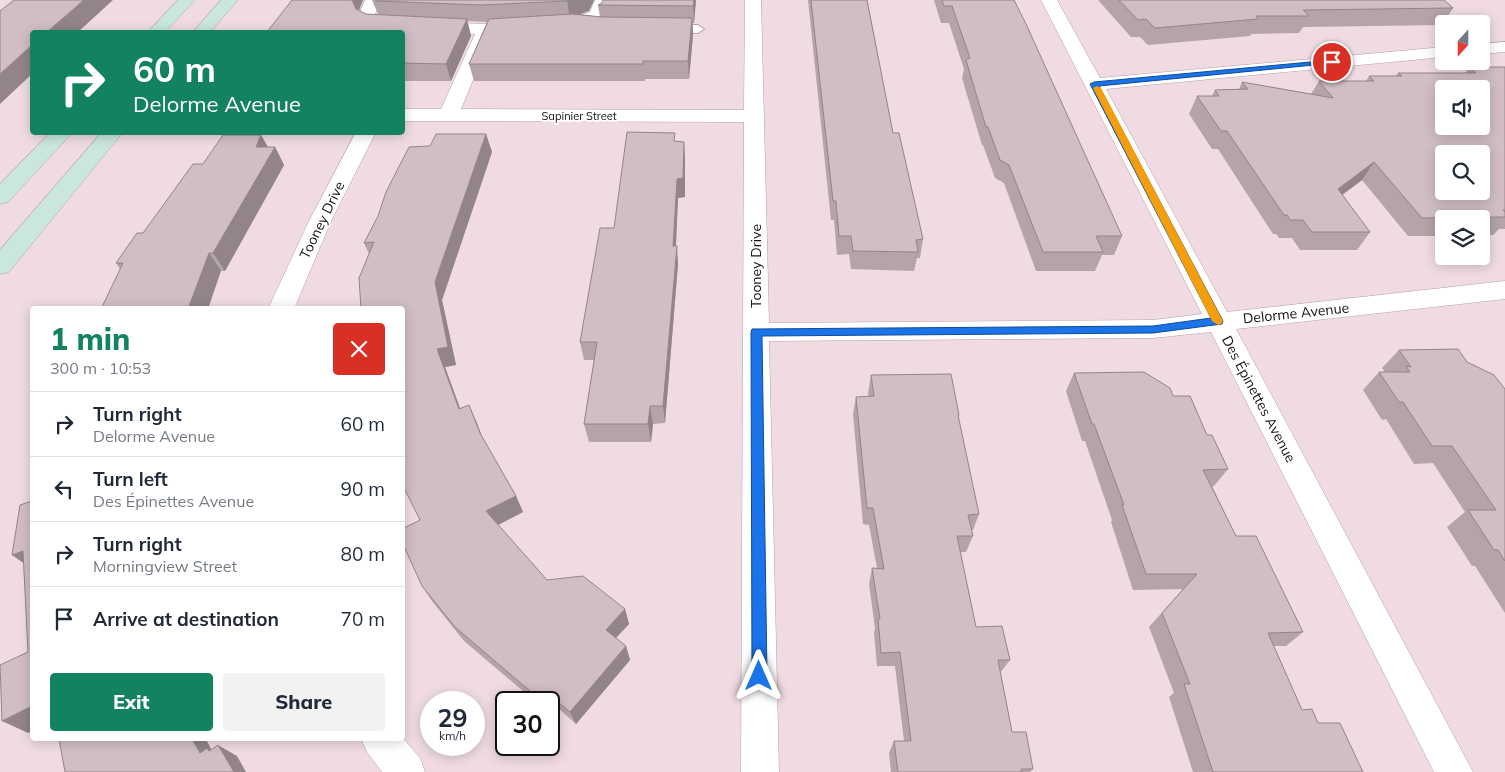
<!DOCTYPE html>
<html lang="en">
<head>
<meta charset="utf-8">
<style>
  body { margin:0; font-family:Mulish,sans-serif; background:#f2f2f3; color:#1f2937; height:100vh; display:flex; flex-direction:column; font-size:19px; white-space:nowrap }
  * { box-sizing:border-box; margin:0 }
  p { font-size:16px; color:#747a83 }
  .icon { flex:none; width:28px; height:28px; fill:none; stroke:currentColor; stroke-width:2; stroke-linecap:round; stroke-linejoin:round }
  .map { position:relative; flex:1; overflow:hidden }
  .drawer { position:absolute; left:30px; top:306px; width:375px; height:435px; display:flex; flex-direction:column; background:#fff; border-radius:5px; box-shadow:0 2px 12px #0003 }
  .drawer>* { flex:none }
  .guide { position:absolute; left:30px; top:30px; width:375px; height:105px; border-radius:5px; box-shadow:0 2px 12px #0003; background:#138260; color:#fff; overflow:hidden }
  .needle { width:32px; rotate:201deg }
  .tools { position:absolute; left:1435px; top:15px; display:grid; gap:10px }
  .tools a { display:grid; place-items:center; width:55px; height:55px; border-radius:5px; background:#fff; box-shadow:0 2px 12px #0003; font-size:25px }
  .speed { position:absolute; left:420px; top:691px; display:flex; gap:10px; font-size:25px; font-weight:700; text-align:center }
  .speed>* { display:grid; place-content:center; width:65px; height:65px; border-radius:50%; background:#fff; box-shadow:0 2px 12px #0003; line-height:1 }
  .speed small { font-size:12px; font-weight:400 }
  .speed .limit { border:2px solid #111; border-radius:8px; background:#fff; color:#111 }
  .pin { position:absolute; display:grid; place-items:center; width:42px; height:42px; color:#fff; margin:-21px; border:2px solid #fff; border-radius:50%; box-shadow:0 1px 5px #0007 }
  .me { position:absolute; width:55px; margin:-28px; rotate:0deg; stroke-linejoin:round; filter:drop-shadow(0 0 4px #0008) }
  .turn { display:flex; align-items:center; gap:18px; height:105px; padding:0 20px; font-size:22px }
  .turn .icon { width:65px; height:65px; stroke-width:2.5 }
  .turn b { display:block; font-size:35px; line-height:42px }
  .round { display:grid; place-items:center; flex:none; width:52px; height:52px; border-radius:5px; background:#f2f2f3 }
  .headline { display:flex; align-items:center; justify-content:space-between; height:85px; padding:0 20px }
  h1 { font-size:30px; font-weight:800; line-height:38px; color:#138260 }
  .button { display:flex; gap:10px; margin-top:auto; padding:10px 20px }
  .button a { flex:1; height:58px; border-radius:5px; background:#138260; color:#fff; font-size:20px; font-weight:800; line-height:58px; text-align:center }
  .button a+a { background:#f2f2f3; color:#1f2937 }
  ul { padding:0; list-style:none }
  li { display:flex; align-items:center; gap:15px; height:65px; padding:0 20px; border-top:1px solid #e0e1e3 }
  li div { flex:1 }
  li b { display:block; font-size:19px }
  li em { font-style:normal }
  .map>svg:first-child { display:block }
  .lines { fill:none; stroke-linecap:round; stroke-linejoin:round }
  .lane-casing { stroke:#b4a0a7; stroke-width:2 }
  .street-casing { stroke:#b4a0a7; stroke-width:1 }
  .secondary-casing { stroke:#b4a0a7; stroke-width:1 }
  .lane { fill:#fff; fill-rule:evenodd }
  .street { fill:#fff; fill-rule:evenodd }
  .secondary { fill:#cae7dc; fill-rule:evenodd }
  .wall { fill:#b4a3a9 }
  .shaded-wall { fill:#92848a }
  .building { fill:#d1bdc5; stroke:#92848a; fill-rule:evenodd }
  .route { fill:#1a73e8; stroke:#114b97 }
  .slow { fill:#f59e0b }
  .labels { text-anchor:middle; stroke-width:4; stroke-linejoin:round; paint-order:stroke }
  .far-street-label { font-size:11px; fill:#160f12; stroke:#fff }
  .street-label { font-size:14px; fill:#160f12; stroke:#fff }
</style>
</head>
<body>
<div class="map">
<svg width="1505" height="772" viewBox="0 0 1505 772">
  <rect width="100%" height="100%" fill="#f0dbe3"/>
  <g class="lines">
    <defs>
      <path id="lane" d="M665 25H698L704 29 698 33 661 32 659 29 661 26Z"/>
      <path id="street" d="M365 0H381L375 14 377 17 382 20 485 24 570 20 590 12 595 0H611L603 19 571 30 492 34 461 109 744 110 745 0H761L769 323 1153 320 1202 314 1041 0H1057L1100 78 1444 47V57L1106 89 1227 312 1505 281V299L1236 329 1473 772H1434L1211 332 1153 338 769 341 779 772H741L744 122 402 121V109H441L475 34 373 29 363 24 359 14Z
        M1505 42V52L1481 54V44Z
        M356 132H376L331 221 294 309H268L309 221Z
        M402 737 420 758 425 772H382L367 752 361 739H402Z"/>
      <path id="secondary" d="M178 0H195L165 32H148Z
        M221 0H238L210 32H193Z
        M51 132H73L8 202 0 204V184Z
        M102 132H123L9 272 0 274V250Z"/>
    </defs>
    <use href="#lane" class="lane-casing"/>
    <use href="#street" class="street-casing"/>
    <use href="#secondary" class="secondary-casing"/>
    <use href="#lane" class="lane"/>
    <use href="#street" class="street"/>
    <use href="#secondary" class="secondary"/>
  </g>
  <path class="wall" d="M363 0 359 10 366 14H378L372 0H594L589 11 579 14 600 17 598 5 696 0 694 23H693V35L689 79H645V81H474L469 64 487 22 467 21 471 36 451 81H402V32H267Z
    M808 0H867L893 133 923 239 920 258H917L914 271 851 269 849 254 837 255 834 220H831Z
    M934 0H1014L1122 236 1114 255H1102L1095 271H1036L1004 183 995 178 983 145H982L962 78 964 69 949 23H941Z
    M1098 0H1444L1453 8 1442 25 1303 27 1299 33 1251 34 1250 36 1148 45 1140 37H1131Z
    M1470 67H1505V229H1499L1493 235 1481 236V219H1444V236H1408L1362 180 1342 195 1370 232 1357 250H1300L1292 238H1279L1276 234H1273L1218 149H1212L1189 114 1197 96H1212L1215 90 1239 89 1242 82 1311 94 1319 81H1366L1369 76H1396L1398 73H1465Z
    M486 134 492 152 442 300 456 365 445 367 460 409 469 405 482 437 516 496 523 512 498 525 547 580 625 609 629 624 616 638 626 646 630 660 576 724 560 710 552 717 549 714V702H536L464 641 432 601 422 586 420 520 369 254 364 243Z
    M261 135 268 147H275L284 165 225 271 120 269 116 263 143 233 203 164Z
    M675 141 684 142 685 160V197L678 198 676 246 678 264 665 423 653 424 651 442H589L584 424 594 360H584L580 342 614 228Z
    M1399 350 1467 362 1505 389V613L1475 566H1472L1447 527 1465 512 1433 463 1414 464 1386 419 1382 420 1363 390 1379 372H1385L1382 368Z
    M1074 373 1173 396 1207 435 1228 469 1214 486H1212L1236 536 1303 632 1286 646H1274L1302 710 1318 723 1363 772H1193L1169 697 1174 693 1149 627 1183 589 1133 590 1111 522 1112 520 1085 441H1082L1066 391Z
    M871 375 959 415 958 419 979 514 973 530H971L973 536 966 552H960L976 627 1010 660 1000 673 1012 732 1033 769 1030 772H891L889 753 894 741H904L895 666H877L874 633 875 628 869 584 872 568H877L869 525 863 524 853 414 856 397H869L868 393Z"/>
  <path class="shaded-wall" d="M84 0H113L78 32H47Z
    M352 0H363L357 15Z
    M570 0H594L589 11 570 18 567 1Z
    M694 0H696L694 23 693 6Z
    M692 18 693 35 689 79 688 61Z
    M467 19 471 36 451 81 446 64Z
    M32 45V74L0 104V74Z
    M486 134 492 152 442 300 456 365 445 367 467 427 459 409 437 349 435 282Z
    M261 135 271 153 275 147 284 165 225 271 213 253Z
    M684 142 685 160V197L678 198 675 264 673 246 677 179Z
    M1374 162 1362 180 1326 207 1338 189Z
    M677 246 678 264 665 423 663 406Z
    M209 253 221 271 208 309H188Z
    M469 405 477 423 487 450 480 433Z
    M650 406 653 424 651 442 648 424Z
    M516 496 523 512 494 527 486 511Z
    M23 551 32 569 12 555Z
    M625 609 629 624 610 644 606 630Z
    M626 646 630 660 576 724 570 712Z
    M553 698 560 710 552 717 549 711V702H547Z
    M32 706V731L28 733 2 721Z
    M192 739H206L212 751 200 753Z
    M218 745 237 756 246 772H234Z"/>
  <path class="building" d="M14 0H84L47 32H32V45L0 74V11Z
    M292 0H352L356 9 366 14 467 19 446 64 402 63V32H267Z
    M375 0H570L567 1 481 5 377 1Z
    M603 0H694L693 6 598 5 602 3Z
    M811 0H867L893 133H899L923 239 916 240 918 252 853 251 851 236H839L836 201H833Z
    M942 0H1014L1026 24 1122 236H1096L1103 252H1043L1009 165 1000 160 988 127H986L966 60 970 58 952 6H944Z
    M1119 0H1444L1453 8 1303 10 1309 16H1256L1258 19 1155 28 1146 19 1138 20Z
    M572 14 602 17 692 18 688 61H643V64H469L489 19Z
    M1470 67H1505V210H1503L1505 212V217L1422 218 1374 162 1338 189 1370 232H1312L1303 220H1290L1287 215H1284L1227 131H1221L1197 96H1219L1215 90 1248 89 1242 82 1333 98 1319 81H1374L1369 76H1402L1398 73H1476ZM1444 89H1481V126H1444ZM1444 154H1481V191H1444Z
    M627 132 675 133 674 141 684 142 683 178 677 179 673 246H677L663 406H650L648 424H584L597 342H580L600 228H614Z
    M436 134H486L435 282 448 347 437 349 459 409 469 405 480 433 516 496 486 511 547 580 583 576 625 609 606 630 626 646 570 712 553 698 547 702H543L455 627 422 586 402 542V529L420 520 402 484V309H361L359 278 374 242 364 243 378 216 386 192 409 147 430 146Z
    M223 135H261L256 147H275L213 253H209L188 309H101L123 263H116L137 233H143L193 164H203Z
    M1458 349 1467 362 1494 375 1505 389V561L1498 550H1494L1468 510H1496L1452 446H1432L1403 402H1399L1379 372H1410L1406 366 1411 367 1399 350Z
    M1144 372 1170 388 1173 396H1190L1207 435H1212L1228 469 1203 470 1236 536H1256L1303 632 1268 633 1302 710 1312 709 1318 723H1340L1363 772H1213L1184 684H1190L1162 613 1197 574H1146L1122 505H1124L1094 424H1092L1074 373Z
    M951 374 959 415H958L979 514 968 515 973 536H957L976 627 1002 626 1010 660H998L1012 732H1026L1033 769H1021L1022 772H898L894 741H911L900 652 881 653 878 619H880L872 568 884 569 873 508H867L856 397 874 396 871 375Z
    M32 501V706L2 721 0 665 28 652 23 551 12 555 20 505Z
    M59 739H192L200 753 207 748 209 751 218 745 234 772H65Z"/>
  <path class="route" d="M1332 60 1336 62 1335 63 1099 86 1223 321 1222 324 1153 333 762 336 767 676 764 681 759 683 754 681 752 676 751 332 752 329 1153 326 1211 318 1090 84 1094 82Z"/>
  <path class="slow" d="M1097 86 1101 88 1223 321 1221 324 1218 325 1212 321 1093 88Z"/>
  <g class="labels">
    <g class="far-street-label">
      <text x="579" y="120">Sapinier Street</text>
    </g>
    <g class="street-label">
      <text transform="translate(322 220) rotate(-64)" y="5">Tooney Drive</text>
      <text transform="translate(756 266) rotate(-90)" y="5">Tooney Drive</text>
      <text transform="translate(1296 313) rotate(-6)" y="5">Delorme Avenue</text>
      <text transform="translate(1259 399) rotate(62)" y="5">Des Épinettes Avenue</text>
    </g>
  </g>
</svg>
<div class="tools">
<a><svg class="needle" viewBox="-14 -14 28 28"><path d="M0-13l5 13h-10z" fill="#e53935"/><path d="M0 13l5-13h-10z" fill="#747a83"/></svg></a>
<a><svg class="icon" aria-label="sound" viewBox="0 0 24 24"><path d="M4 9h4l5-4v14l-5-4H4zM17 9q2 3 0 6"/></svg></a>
<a><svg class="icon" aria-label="search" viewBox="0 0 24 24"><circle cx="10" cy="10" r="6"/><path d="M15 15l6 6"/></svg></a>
<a><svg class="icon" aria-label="layers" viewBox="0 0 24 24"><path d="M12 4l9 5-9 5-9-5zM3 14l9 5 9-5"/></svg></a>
</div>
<div class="speed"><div>29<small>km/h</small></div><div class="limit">30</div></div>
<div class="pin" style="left:1332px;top:62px;background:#d93025"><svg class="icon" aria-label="arrive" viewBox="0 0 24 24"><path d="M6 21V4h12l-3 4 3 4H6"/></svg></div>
<svg class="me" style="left:759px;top:676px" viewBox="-20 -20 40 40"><path d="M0-17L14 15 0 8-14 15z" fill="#1a73e8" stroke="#fff" stroke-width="4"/></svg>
<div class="guide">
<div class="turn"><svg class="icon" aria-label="right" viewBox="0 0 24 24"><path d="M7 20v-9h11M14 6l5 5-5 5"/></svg><div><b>60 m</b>Delorme Avenue</div></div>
</div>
<section class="drawer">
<div class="headline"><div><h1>1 min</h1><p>300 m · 10:53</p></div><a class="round" style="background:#d93025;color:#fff"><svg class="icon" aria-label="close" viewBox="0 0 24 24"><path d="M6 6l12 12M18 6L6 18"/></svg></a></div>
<ul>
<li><svg class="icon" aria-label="right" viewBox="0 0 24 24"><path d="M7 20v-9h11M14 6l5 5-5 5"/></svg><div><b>Turn right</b><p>Delorme Avenue</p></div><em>60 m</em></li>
<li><svg class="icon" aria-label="left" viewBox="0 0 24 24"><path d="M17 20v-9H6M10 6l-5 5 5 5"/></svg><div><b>Turn left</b><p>Des Épinettes Avenue</p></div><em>90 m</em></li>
<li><svg class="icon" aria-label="right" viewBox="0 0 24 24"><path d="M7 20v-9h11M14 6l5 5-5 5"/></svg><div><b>Turn right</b><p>Morningview Street</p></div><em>80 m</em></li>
<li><svg class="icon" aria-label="arrive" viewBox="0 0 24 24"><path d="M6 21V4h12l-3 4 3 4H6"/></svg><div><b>Arrive at destination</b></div><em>70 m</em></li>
</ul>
<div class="button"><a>Exit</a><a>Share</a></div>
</section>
</div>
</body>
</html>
